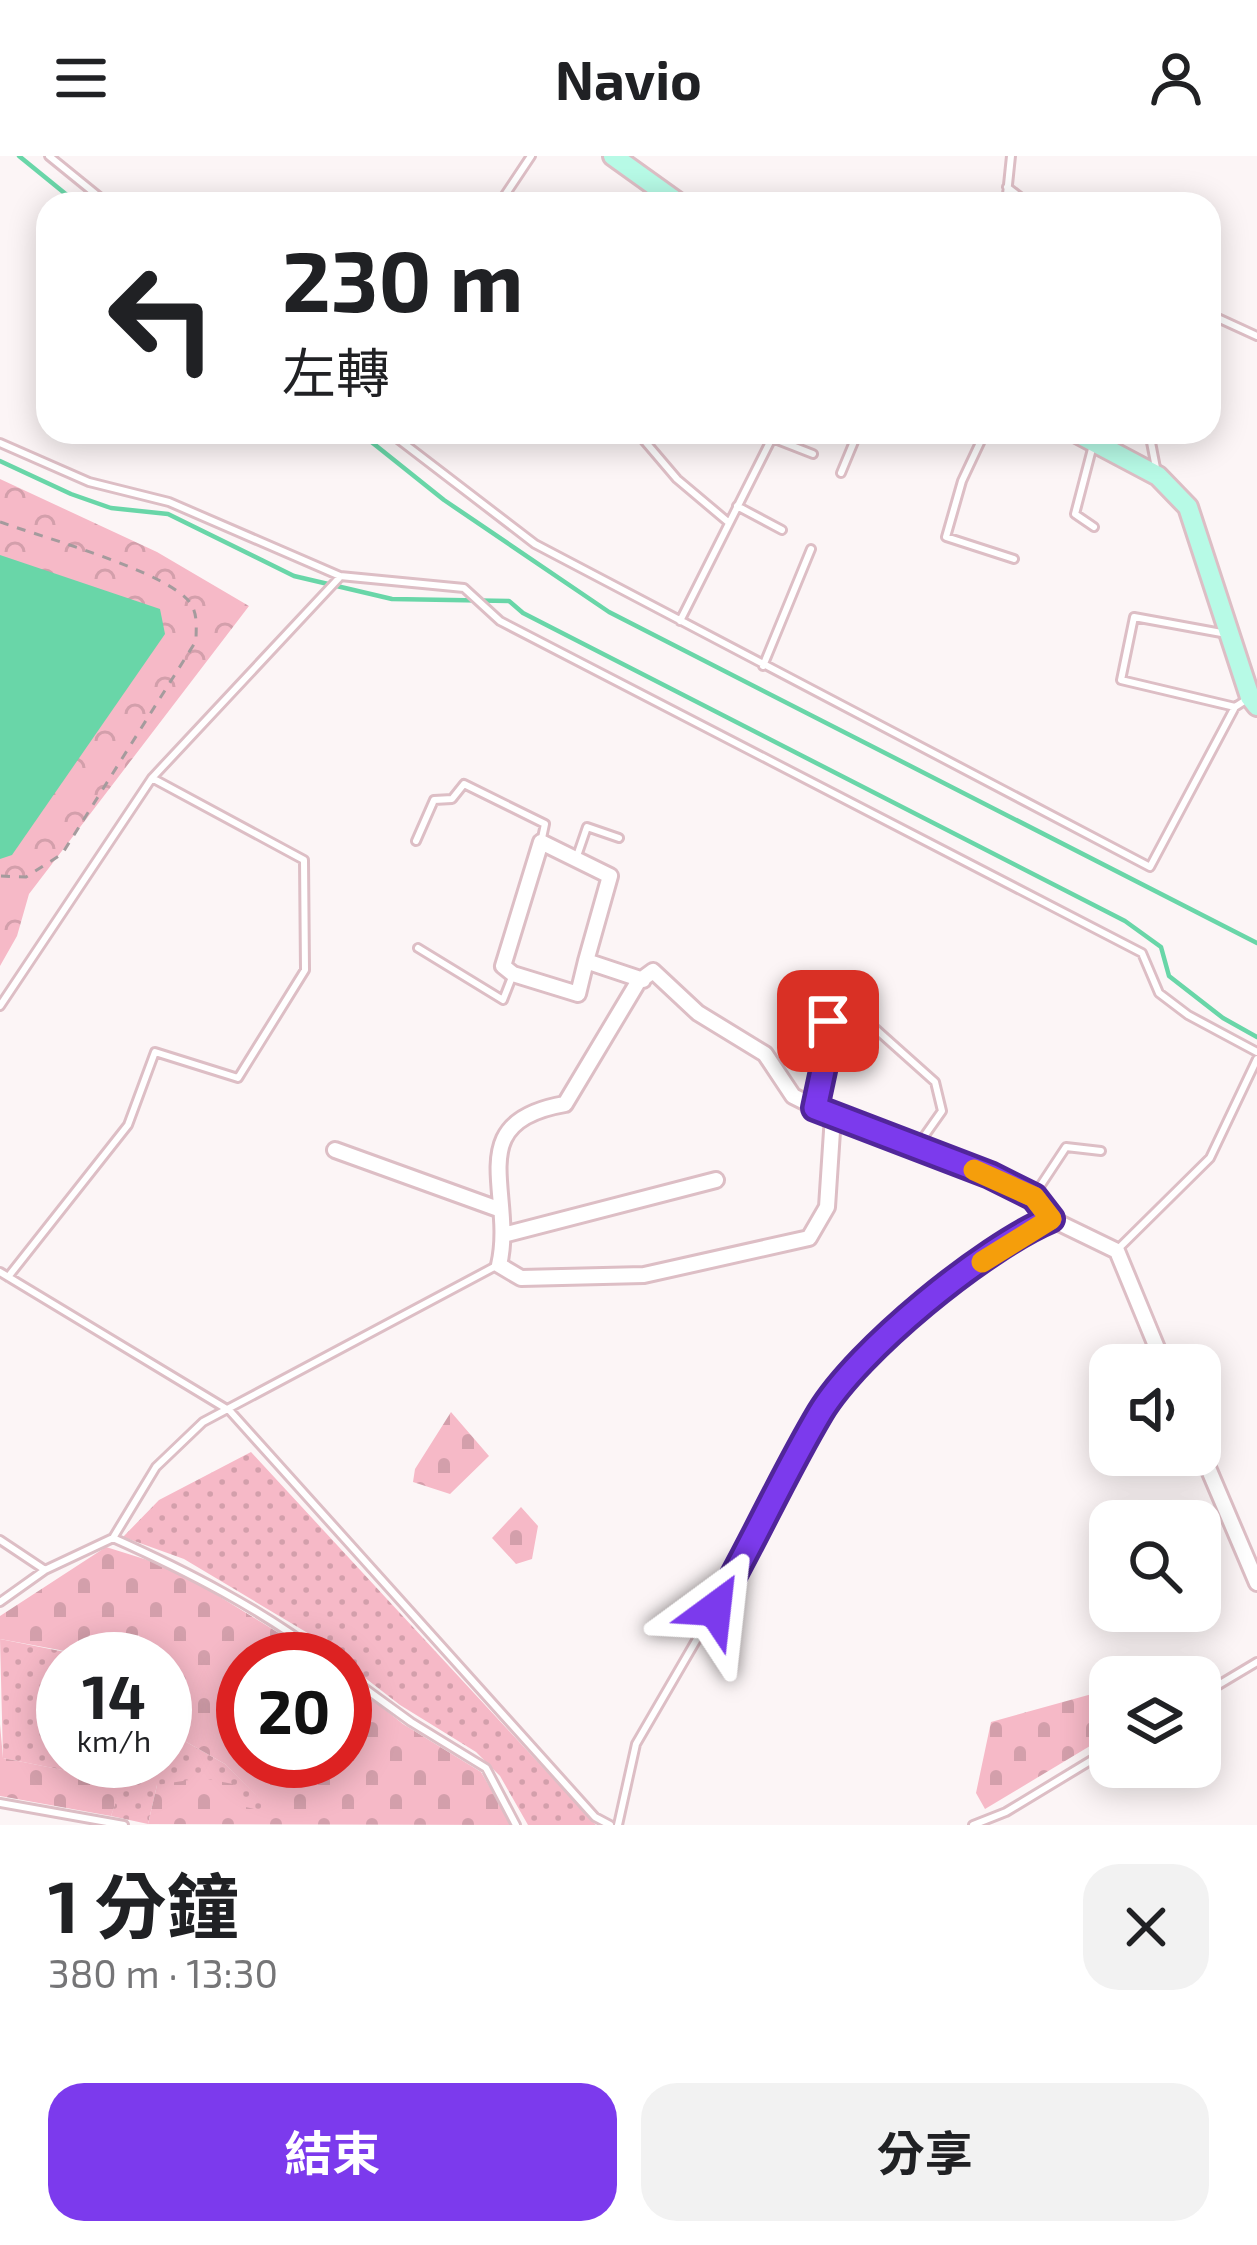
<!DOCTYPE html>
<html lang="zh-TW">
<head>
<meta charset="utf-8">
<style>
  body { margin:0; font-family:"Exo 2","Noto Sans TC",sans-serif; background:#f2f2f2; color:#202124; height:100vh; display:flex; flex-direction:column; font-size:45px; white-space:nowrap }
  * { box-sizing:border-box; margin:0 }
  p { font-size:39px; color:#757577 }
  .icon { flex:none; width:66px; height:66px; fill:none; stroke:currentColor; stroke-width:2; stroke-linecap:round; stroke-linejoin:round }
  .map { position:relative; height:1669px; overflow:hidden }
  .side { display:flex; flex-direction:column; background:#fff; flex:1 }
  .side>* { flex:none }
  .guide { position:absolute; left:36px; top:36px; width:1185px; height:252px; border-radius:36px; box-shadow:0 6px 30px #0003; background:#fff; color:#202124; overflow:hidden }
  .controls { position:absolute; left:1089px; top:1188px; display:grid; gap:24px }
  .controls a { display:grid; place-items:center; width:132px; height:132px; border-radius:24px; background:#fff; box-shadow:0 6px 30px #0003; font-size:60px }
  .speed { position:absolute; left:36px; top:1476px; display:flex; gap:24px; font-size:60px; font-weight:700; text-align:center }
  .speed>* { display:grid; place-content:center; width:156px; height:156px; border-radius:50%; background:#fff; box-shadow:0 6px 30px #0003; line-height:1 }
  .speed small { font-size:30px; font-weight:400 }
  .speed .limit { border:18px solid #d22; background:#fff; color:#111 }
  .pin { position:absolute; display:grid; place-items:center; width:102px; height:102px; color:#fff; margin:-51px; border-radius:24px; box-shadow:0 6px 18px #0006 }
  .me { position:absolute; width:132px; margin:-66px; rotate:30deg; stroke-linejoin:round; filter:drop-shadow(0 0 9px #0008) }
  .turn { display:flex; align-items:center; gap:42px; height:252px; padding:0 48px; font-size:54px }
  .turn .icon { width:156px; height:156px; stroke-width:2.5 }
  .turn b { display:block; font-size:84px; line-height:102px }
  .round { display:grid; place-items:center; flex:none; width:126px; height:126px; border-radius:36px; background:#f2f2f2 }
  .headline { display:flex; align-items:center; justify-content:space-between; height:204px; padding:0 48px }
  h1 { font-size:72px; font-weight:700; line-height:90px }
  .primary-button { display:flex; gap:24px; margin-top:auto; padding:24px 48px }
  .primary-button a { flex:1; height:138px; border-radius:36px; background:#7c3aed; color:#fff; font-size:48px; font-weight:700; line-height:138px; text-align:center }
  .primary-button a+a { background:#f2f2f2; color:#202124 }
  header { display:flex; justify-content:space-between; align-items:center; height:156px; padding:0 48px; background:#fff; font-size:54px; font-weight:700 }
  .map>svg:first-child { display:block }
  .grass { fill:url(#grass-dots) }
  .cemetery { fill:url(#cemetery-stones) }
  .park { fill:url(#park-crowns) }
  .water { fill:#69d6a8 }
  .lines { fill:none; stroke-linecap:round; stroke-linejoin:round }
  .stream { stroke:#69d6a8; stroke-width:4.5 }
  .lane-casing { stroke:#ddbec5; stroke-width:12 }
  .street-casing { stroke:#ddbec5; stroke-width:20 }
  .secondary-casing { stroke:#ddbec5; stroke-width:24 }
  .path { stroke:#a49b9d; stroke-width:3; stroke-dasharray:9 9; stroke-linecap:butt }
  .lane { stroke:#fff; stroke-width:6 }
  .street { stroke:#fff; stroke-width:14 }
  .secondary { stroke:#b7fae6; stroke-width:18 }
  .route-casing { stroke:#51269a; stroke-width:30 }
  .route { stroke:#7c3aed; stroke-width:21 }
  .slow { stroke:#f59e0b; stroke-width:21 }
</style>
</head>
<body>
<header><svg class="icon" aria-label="menu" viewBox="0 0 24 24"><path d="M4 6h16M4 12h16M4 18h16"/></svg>Navio<svg class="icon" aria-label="person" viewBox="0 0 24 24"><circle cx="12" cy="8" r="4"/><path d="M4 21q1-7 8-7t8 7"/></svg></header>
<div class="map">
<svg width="1257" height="1669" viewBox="0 0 1257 1669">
  <defs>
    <pattern id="grass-dots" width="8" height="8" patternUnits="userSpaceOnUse" patternTransform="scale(3)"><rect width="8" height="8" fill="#f6b9c7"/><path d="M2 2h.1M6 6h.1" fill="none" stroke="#d39fab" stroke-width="1.8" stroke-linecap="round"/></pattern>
    <pattern id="cemetery-stones" width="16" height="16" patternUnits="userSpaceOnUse" patternTransform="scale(3)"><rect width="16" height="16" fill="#f6b9c7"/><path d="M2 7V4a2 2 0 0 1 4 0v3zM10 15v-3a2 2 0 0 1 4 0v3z" fill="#d39fab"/></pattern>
    <pattern id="park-crowns" width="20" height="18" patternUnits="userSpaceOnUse" patternTransform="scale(3)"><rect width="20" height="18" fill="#f6b9c7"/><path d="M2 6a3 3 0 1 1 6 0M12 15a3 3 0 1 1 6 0" fill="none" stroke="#d39fab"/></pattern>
  </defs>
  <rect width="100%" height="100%" fill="#fcf5f6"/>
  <path class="grass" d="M251 1296 596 1669H528L500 1620 476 1596 400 1549 306 1476 184 1403 123 1381 159 1344Z
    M0 1483 65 1496 75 1503H63V1605H165V1534L170 1536 174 1579 225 1608 278 1660 157 1629 148 1668 111 1660 122 1626 3 1602Z"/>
  <path class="cemetery" d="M451 1256 489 1300 450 1338 413 1326 415 1313Z
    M521 1351 538 1370 532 1403 516 1408 492 1382Z
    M106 1391 173 1412 321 1503H243V1605H345V1522L403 1568 481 1616 512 1669 148 1668 157 1629 202 1622 233 1628 238 1649 275 1658 225 1608 174 1579 170 1536 165 1534V1503H75L65 1495 0 1483V1460Z
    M1110 1533V1578L985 1653 976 1637 991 1566Z
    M0 1568 3 1602 123 1626 111 1660 0 1640Z"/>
  <path class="park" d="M0 323 157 396 249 450 29 738 17 780 0 810Z"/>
  <path class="water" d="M0 399 160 453 165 478 12 699 0 703Z"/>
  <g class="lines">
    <path class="stream" d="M19 0 78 48
      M359 276 444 344 609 456 1257 787
      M0 305 71 338 111 352 168 358 294 420 392 443 509 445 523 457 1125 765 1161 791 1169 820 1223 862 1257 881"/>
    <defs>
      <path id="lane" d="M49 0 108 48
        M1007 31 1029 48
        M499 48 531 0
        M1006 48 1011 0
        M1177 48 1178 46
        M1209 158 1257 180
        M389 276 535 388 1150 711 1235 551 1249 542
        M637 276 677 323 728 366
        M985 276 962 325 946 381 1014 403
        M1149 276 1157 317
        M772 282 813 298
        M0 287 89 326 169 346 340 420 464 432 500 465 1142 797 1159 837 1188 859 1257 896
        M1093 289 1075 358 1094 371
        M841 317 858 276
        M737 350 782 374
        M680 465 775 276
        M1227 478 1134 461 1121 524 1235 551
        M763 510 811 393
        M416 685 434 644 452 643 464 628 545 668 542 682
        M577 700 587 671 619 682
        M418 792 503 844 512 821
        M854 833 869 867 935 926 942 955 918 989
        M0 850 152 622 339 422
        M1035 1038 1066 991 1101 995
        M1119 1092 1210 1002 1257 903
        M0 1116 230 1255 595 1661 610 1669
        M8 1121 128 969 155 896 238 922 305 814 304 704 152 622
        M113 1382C187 1415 261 1453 326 1503
        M0 1384 45 1414
        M0 1446 45 1414 113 1382 156 1311 203 1266 496 1110
        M345 1518 411 1566 486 1612 516 1669
        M1200 1540 1257 1506
        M0 1647 124 1669
        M618 1669 636 1588 737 1414
        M973 1669 1006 1656 1110 1593"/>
      <path id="street" d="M586 805 578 838 513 818 503 810 541 686 610 720 586 805 643 824
        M798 859 828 865 815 952
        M833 960 793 940 765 898 698 857 653 815 638 826 565 948C459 966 516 1037 499 1109L521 1122 644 1119 809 1082 827 1051 833 960 990 1019 1033 1041 1051 1063 1117 1095 1164 1209
        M335 994 501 1054
        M503 1079 716 1024
        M1200 1293 1257 1427
        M738 1414 822 1253 873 1194 932 1140 1051 1063"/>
      <path id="secondary" d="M613 0 680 48
        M1075 276 1158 320 1188 351 1250 541 1257 550"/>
    </defs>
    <use href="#lane" class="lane-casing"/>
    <use href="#street" class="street-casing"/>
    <use href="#secondary" class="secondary-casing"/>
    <path class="path" d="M0 366C39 380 172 417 191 448 198 459 196 473 196 485L62 698 26 721 0 720"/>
    <use href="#lane" class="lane"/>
    <use href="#street" class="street"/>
    <use href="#secondary" class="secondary"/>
  </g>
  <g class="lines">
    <defs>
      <path id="route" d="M715 1453C752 1389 782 1321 820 1257 858 1194 983 1092 1051 1063L1034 1041 990 1019 815 952 827 896 828 865"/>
    </defs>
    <use href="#route" class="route-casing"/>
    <use href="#route" class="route"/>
    <path class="slow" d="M974 1014 1034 1041 1051 1063 982 1106"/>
  </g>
</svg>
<div class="controls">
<a><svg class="icon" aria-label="sound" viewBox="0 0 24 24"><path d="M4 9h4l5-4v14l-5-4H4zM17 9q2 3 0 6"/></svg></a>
<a><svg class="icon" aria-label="search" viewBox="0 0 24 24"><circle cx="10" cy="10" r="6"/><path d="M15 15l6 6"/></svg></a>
<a><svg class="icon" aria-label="layers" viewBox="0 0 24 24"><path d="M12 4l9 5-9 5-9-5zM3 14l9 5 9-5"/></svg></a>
</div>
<div class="speed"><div>14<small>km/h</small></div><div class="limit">20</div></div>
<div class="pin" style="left:828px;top:865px;background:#d93025"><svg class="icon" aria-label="arrive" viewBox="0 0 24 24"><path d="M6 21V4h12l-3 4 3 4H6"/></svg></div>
<svg class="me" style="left:715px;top:1453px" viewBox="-20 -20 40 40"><path d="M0-17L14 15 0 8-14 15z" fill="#7c3aed" stroke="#fff" stroke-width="4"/></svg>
<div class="guide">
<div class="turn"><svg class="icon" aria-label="left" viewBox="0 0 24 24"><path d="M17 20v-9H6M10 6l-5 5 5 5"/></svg><div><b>230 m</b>左轉</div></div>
</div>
</div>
<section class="side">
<div class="headline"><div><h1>1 分鐘</h1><p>380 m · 13:30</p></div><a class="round"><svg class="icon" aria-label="close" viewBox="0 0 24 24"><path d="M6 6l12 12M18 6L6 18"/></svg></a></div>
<div class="primary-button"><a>結束</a><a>分享</a></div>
</section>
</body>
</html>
